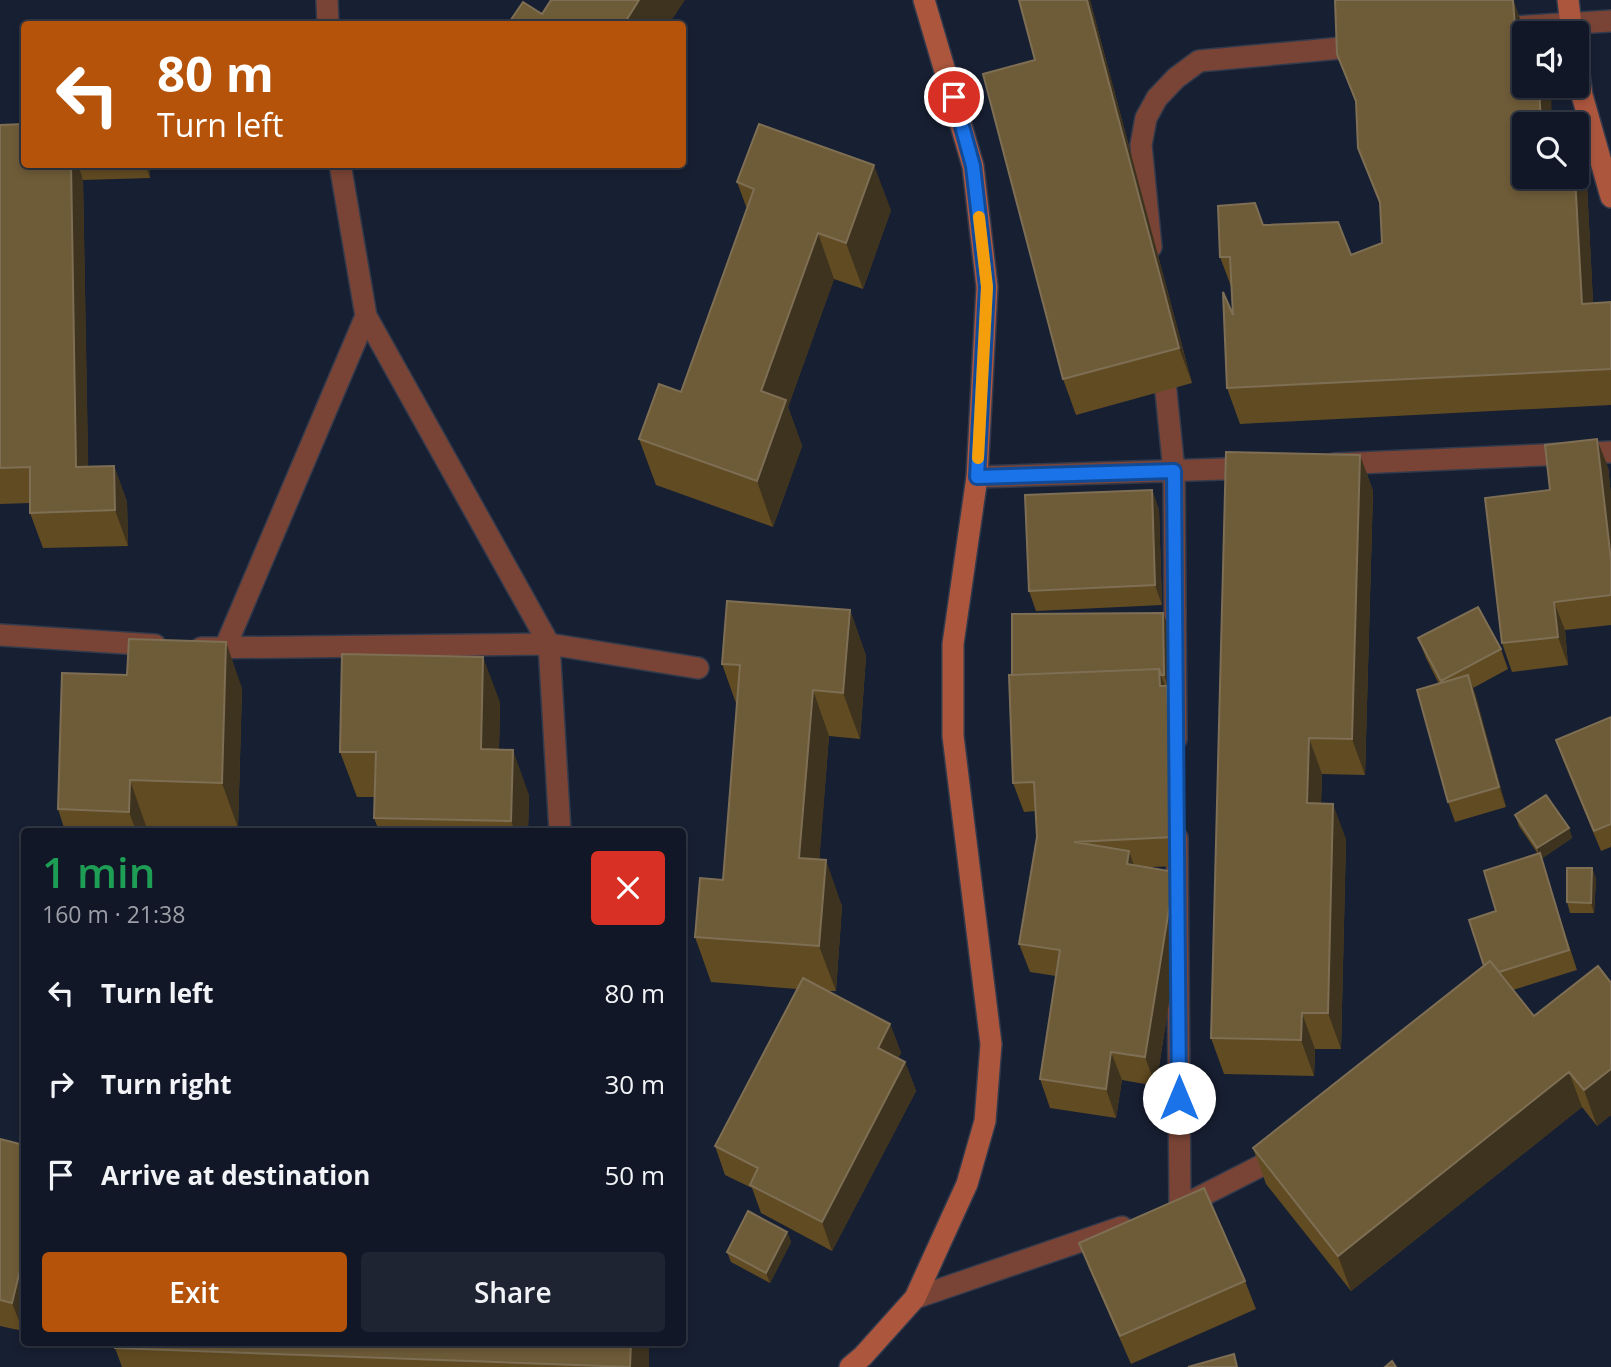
<!DOCTYPE html>
<html lang="en">
<head>
<meta charset="utf-8">
<style>
  body { margin:0; font-family:"Open Sans",sans-serif; background:#1e2432; color:#f1f3f6; height:100vh; display:flex; flex-direction:column; font-size:26px; white-space:nowrap }
  * { box-sizing:border-box; margin:0 }
  p { font-size:23px; color:#9c9fa7 }
  .icon { flex:none; width:38px; height:38px; fill:none; stroke:currentColor; stroke-width:2; stroke-linecap:round; stroke-linejoin:round }
  .map { position:relative; flex:1; overflow:hidden }
  .drawer { position:absolute; left:21px; top:828px; width:665px; height:518px; display:flex; flex-direction:column; background:#111726; border-radius:7px; box-shadow:0 4px 10px #0003,0 0 0 2px #303643 }
  .drawer>* { flex:none }
  .guide { position:absolute; left:21px; top:21px; width:665px; height:147px; border-radius:7px; box-shadow:0 4px 10px #0003,0 0 0 2px #303643; background:#b45309; color:#fff; overflow:hidden }
  .tools { position:absolute; left:1512px; top:21px; display:grid; gap:14px }
  .tools a { display:grid; place-items:center; width:77px; height:77px; border-radius:7px; background:#111726; box-shadow:0 4px 10px #0003,0 0 0 2px #303643; font-size:35px }
  .pin { position:absolute; display:grid; place-items:center; width:60px; height:60px; color:#fff; margin:-30px; border:4px solid #fff; border-radius:50%; box-shadow:0 2px 7px #0007 }
  .me { position:absolute; width:77px; margin:-38px; rotate:0deg; stroke-linejoin:round; filter:drop-shadow(0 0 5px #0008) }
  .turn { display:flex; align-items:center; gap:24px; height:147px; padding:0 21px; font-size:32px }
  .turn .icon { width:91px; height:91px; stroke-width:2.5 }
  .turn b { display:block; font-size:49px; line-height:60px }
  .round { display:grid; place-items:center; flex:none; width:74px; height:74px; border-radius:7px; background:#1e2432 }
  .overview { display:flex; align-items:center; justify-content:space-between; height:119px; padding:0 21px }
  h1 { font-size:42px; font-weight:600; line-height:52px; color:#1e9e55 }
  .action { display:flex; gap:14px; margin-top:auto; padding:14px 21px }
  .action a { flex:1; height:80px; border-radius:7px; background:#b45309; color:#fff; font-size:28px; font-weight:600; line-height:80px; text-align:center }
  .action a+a { background:#1e2432; color:#f1f3f6 }
  ul { padding:0; list-style:none }
  li { display:flex; align-items:center; gap:21px; height:91px; padding:0 21px }
  li div { flex:1 }
  li b { display:block; font-size:26px }
  li em { font-style:normal }
  .map>svg:first-child { display:block }
  .lines { fill:none; stroke-linecap:round; stroke-linejoin:round }
  .street-casing { stroke:#323a4c; stroke-width:24 }
  .secondary-casing { stroke:#323a4c; stroke-width:24 }
  .street { stroke:#794435; stroke-width:21 }
  .secondary { stroke:#ac563e; stroke-width:21 }
  .wall { fill:#614b22 }
  .shaded-wall { fill:#3e331f }
  .building { fill:#6e5b38; stroke:#7e6f54; stroke-width:2 }
  .route-casing { stroke:#114b97; stroke-width:18 }
  .route { stroke:#1a73e8; stroke-width:12 }
  .slow { stroke:#f59e0b; stroke-width:12 }
</style>
</head>
<body>
<div class="map">
<svg width="1611" height="1367" viewBox="0 0 1611 1367">
  <rect width="100%" height="100%" fill="#171f32"/>
  <g class="lines">
    <defs>
      <path id="street" d="M327 0 328 24
        M1496 28 1611 21
        M340 164 366 316 549 644 560 831
        M1151 247 1141 145 1146 118 1157 98 1176 78 1199 61 1364 46
        M1163 362 1174 471 1176 739
        M1335 464 1611 452
        M977 477 1254 468
        M0 635 155 645
        M201 648 549 644 698 668
        M224 650 366 316
        M1177 838 1180 1207
        M1182 1206 1284 1154
        M915 1298 1122 1227"/>
      <path id="secondary" d="M1568 0 1572 33
        M1577 62 1582 95 1611 197
        M850 1367 863 1356 915 1298 967 1184 985 1121 991 1044 953 736V644L977 477 987 287 973 166 924 0"/>
    </defs>
    <use href="#street" class="street-casing"/>
    <use href="#secondary" class="secondary-casing"/>
    <use href="#street" class="street"/>
    <use href="#secondary" class="secondary"/>
  </g>
  <path class="wall" d="M1090 0 1192 383 1076 415 1063 379 1035 60Z
    M1513 0 1525 33H1524V86H1549L1551 89 1524 124 1577 177V157L1587 185 1593 303 1611 302V405L1240 424 1227 388 1233 315 1232 289 1220 257 1263 225 1351 255 1382 243 1380 205 1358 148 1356 104 1337 54Z
    M0 125 24 164H150V178L83 180 88 467 114 466 127 502 128 546 43 548 30 513V503L0 504Z
    M737 182 891 210 863 289 834 279 788 407 802 446 773 527 656 485 639 439 681 392 747 209Z
    M1360 455 1373 491 1365 775 1322 774 1321 803 1346 839 1341 1049H1315L1314 1076 1224 1074 1211 1038Z
    M1608 467 1611 496V625L1565 630 1568 665 1512 672 1502 643 1550 490Z
    M1152 490 1159 510 1162 605 1036 611 1029 591Z
    M850 610 866 656 860 739 829 736 819 860 842 906 836 991H828L890 1024 901 1053 898 1058 905 1062 916 1091 832 1251 761 1213 752 1188 725 1175 715 1146 797 989 711 982 695 937 723 880 737 706 722 664Z
    M1171 633 1170 695 1177 714 1183 866 1150 867 1175 872 1185 900 1156 1086 1122 1080 1116 1118 1050 1108 1040 1079 1056 976 1030 972 1019 944 1037 837 1036 811 1024 812 1013 783Z
    M1418 638 1501 649 1508 669 1473 688 1506 807 1455 822 1448 802 1439 684 1426 658Z
    M242 688 238 828 146 826V831H65L58 809Z
    M500 702 499 749 529 795 528 831H379L374 818 375 797H357L340 752Z
    M1611 717V847L1601 851 1563 760 1556 740Z
    M1515 815 1569 828 1572 838 1541 859 1577 970 1513 990 1534 1016 1611 983V1115L1597 1126 1582 1107 1351 1291 1266 1184 1253 1148 1484 966 1496 911 1538 854 1519 826Z
    M1592 868 1596 879 1594 913H1570L1567 902Z
    M0 1139 23 1331 0 1326Z
    M787 1232 791 1242 770 1283 731 1262 727 1252Z
    M1079 1243 1245 1281 1256 1309 1131 1364 1090 1271Z
    M649 1346V1367H122L115 1348Z"/>
  <path class="shaded-wall" d="M639 0H685L669 24H624Z
    M1087 0H1090L1192 383 1179 348Z
    M1514 2 1525 33H1524V76L1517 55Z
    M1539 86H1549L1551 89 1552 124H1541Z
    M1577 157 1587 185 1595 339 1582 304 1575 177H1577Z
    M71 164H78L83 180 89 503 76 467Z
    M145 164H150V178Z
    M874 165 891 210 863 289 846 243Z
    M818 233 834 279 788 407 802 446 773 527 757 481 761 391Z
    M1597 439 1608 467 1611 496V560Z
    M1360 455 1373 491 1365 775 1352 739Z
    M114 466 127 502 128 546 115 510Z
    M1152 490 1159 510 1162 605 1155 585Z
    M1554 602 1565 630 1568 665 1558 637Z
    M850 610 866 656 860 739 843 693Z
    M1163 613 1171 633V695L1164 675Z
    M226 642 242 688 238 828 222 783Z
    M483 657 500 702 498 795 481 749Z
    M1159 669 1167 692V686L1177 714 1183 866 1173 837Z
    M1468 675 1476 695 1506 807 1499 787Z
    M813 690 829 736 816 904 799 858Z
    M1309 738 1322 774 1320 839 1307 803Z
    M513 750 529 795 528 831H515L511 821Z
    M130 780 146 826V831H136L129 812Z
    M1333 804 1346 839 1341 1049 1328 1013Z
    M1569 828 1572 838 1541 859 1577 970 1537 848Z
    M1129 851 1139 880 1127 864Z
    M826 860 842 906 836 991 819 946Z
    M1592 868 1596 879 1594 913 1591 903Z
    M1175 872 1185 900 1156 1086 1145 1057Z
    M1302 1013 1315 1049 1314 1076 1301 1040Z
    M890 1024 901 1053 888 1077 878 1048Z
    M1111 1052 1122 1080 1116 1118 1106 1089Z
    M905 1062 916 1091 832 1251 822 1222Z
    M1611 1069V1115L1597 1126 1584 1090Z
    M1569 1072 1582 1107 1351 1291 1338 1256Z
    M787 1232 791 1242 770 1283 766 1273Z
    M24 1254V1324L23 1331 12 1303Z
    M631 1342H648L649 1346V1367H630Z"/>
  <path class="building" d="M551 0H639L624 24H508L523 2 542 14Z
    M1019 0H1087L1179 348 1063 379 983 74 1035 60Z
    M1335 0H1513L1517 55 1524 54V86H1539L1541 124H1524V177H1575L1582 304 1611 302V369L1227 388 1223 292 1233 315 1230 257H1220L1218 206 1255 203 1263 225 1338 222 1351 255 1382 243 1380 202 1358 148 1356 101 1337 54Z
    M24 124V164H71L76 467 114 466 115 510 30 513V467L0 468V125Z
    M759 124 874 165 846 243 818 233 761 391 786 400 757 481 639 439 659 384 681 392 754 189 737 182Z
    M1597 439 1611 560V595L1554 602 1558 637 1502 643 1485 498 1550 490 1545 445Z
    M1226 452 1360 455 1352 739 1309 738 1307 803 1333 804 1328 1013H1302L1301 1040 1211 1038Z
    M1152 490 1155 585 1029 591 1025 495Z
    M727 601 850 610 843 693 813 690 799 858 826 860 819 946 695 937 700 878 723 880 740 665 722 664Z
    M1478 607 1501 649 1441 681 1418 638Z
    M1163 613 1164 675H1161L1159 669 1012 675V614Z
    M129 639 226 642 222 783 130 780 129 812 58 809 62 673 127 675Z
    M342 654 483 657 481 749 513 750 511 821 374 818 376 752H340Z
    M1159 669 1160 686H1167L1173 837 1074 842 1129 851 1127 864 1175 872 1145 1057 1111 1052 1106 1089 1040 1079 1060 950 1019 944 1037 837 1034 782 1013 783 1009 675Z
    M1468 675 1499 787 1448 802 1417 690Z
    M1611 717V824L1594 831 1556 740Z
    M1546 795 1569 828 1537 848 1515 815Z
    M1540 853 1569 950 1499 972 1490 961 1484 966 1469 920 1496 911 1484 871Z
    M1567 868H1592L1591 903 1567 902Z
    M1490 961 1534 1016 1598 966 1611 983V1069L1584 1090 1569 1072 1338 1256 1253 1148Z
    M803 978 890 1024 878 1048 905 1062 822 1222 750 1185 758 1168 715 1146Z
    M0 1139 24 1145V1254L12 1303 0 1300Z
    M1204 1188 1245 1281 1120 1336 1079 1243Z
    M748 1211 787 1232 766 1273 727 1252Z
    M115 1342H631L630 1367 115 1348Z
    M1234 1354 1237 1367H1188Z
    M1392 1361 1396 1367H1385Z"/>
  <g class="lines">
    <defs>
      <path id="route" d="M954 97 973 166 987 287 977 477 1174 471 1179 1098"/>
    </defs>
    <use href="#route" class="route-casing"/>
    <use href="#route" class="route"/>
    <path class="slow" d="M978 458 987 287 979 217"/>
  </g>
</svg>
<div class="tools">
<a><svg class="icon" aria-label="sound" viewBox="0 0 24 24"><path d="M4 9h4l5-4v14l-5-4H4zM17 9q2 3 0 6"/></svg></a>
<a><svg class="icon" aria-label="search" viewBox="0 0 24 24"><circle cx="10" cy="10" r="6"/><path d="M15 15l6 6"/></svg></a>
</div>
<div class="pin" style="left:954px;top:97px;background:#d93025"><svg class="icon" aria-label="arrive" viewBox="0 0 24 24"><path d="M6 21V4h12l-3 4 3 4H6"/></svg></div>
<svg class="me" style="left:1179px;top:1098px" viewBox="-20 -20 40 40"><circle r="19" fill="#fff"/><path d="M0-13L10 11 0 6-10 11z" fill="#1a73e8"/></svg>
<div class="guide">
<div class="turn"><svg class="icon" aria-label="left" viewBox="0 0 24 24"><path d="M17 20v-9H6M10 6l-5 5 5 5"/></svg><div><b>80 m</b>Turn left</div></div>
</div>
<section class="drawer">
<div class="overview"><div><h1>1 min</h1><p>160 m · 21:38</p></div><a class="round" style="background:#d93025;color:#fff"><svg class="icon" aria-label="close" viewBox="0 0 24 24"><path d="M6 6l12 12M18 6L6 18"/></svg></a></div>
<ul>
<li><svg class="icon" aria-label="left" viewBox="0 0 24 24"><path d="M17 20v-9H6M10 6l-5 5 5 5"/></svg><div><b>Turn left</b></div><em>80 m</em></li>
<li><svg class="icon" aria-label="right" viewBox="0 0 24 24"><path d="M7 20v-9h11M14 6l5 5-5 5"/></svg><div><b>Turn right</b></div><em>30 m</em></li>
<li><svg class="icon" aria-label="arrive" viewBox="0 0 24 24"><path d="M6 21V4h12l-3 4 3 4H6"/></svg><div><b>Arrive at destination</b></div><em>50 m</em></li>
</ul>
<div class="action"><a>Exit</a><a>Share</a></div>
</section>
</div>
</body>
</html>
